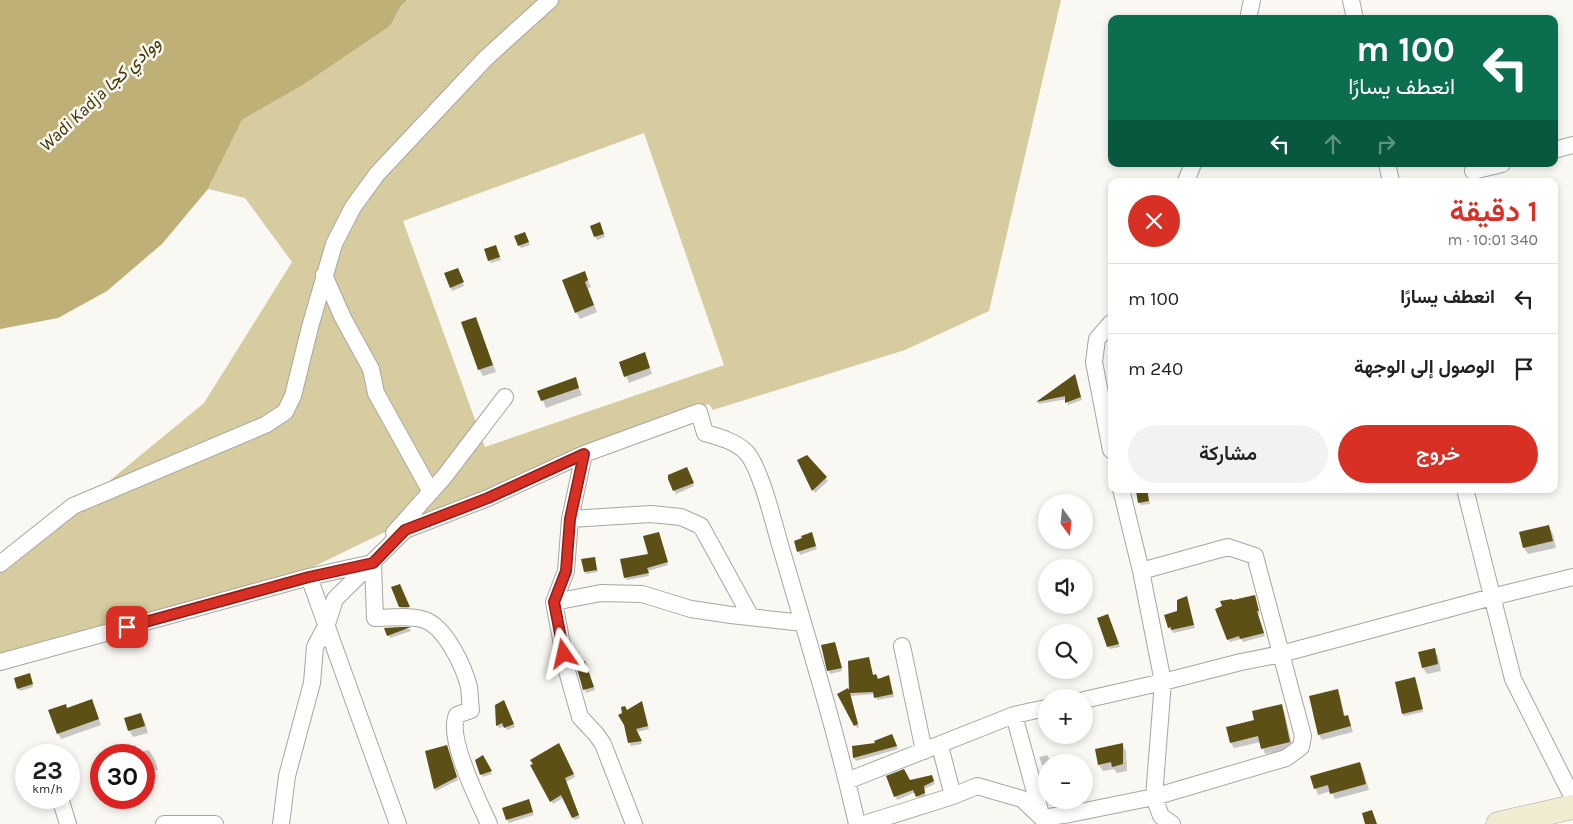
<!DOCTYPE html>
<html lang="ar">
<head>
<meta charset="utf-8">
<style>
  body { margin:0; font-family:Karla,Vazirmatn,sans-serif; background:#f2f2f2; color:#202124; direction:rtl; height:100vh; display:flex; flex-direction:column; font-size:19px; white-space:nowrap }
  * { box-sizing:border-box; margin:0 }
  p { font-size:16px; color:#757577 }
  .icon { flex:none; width:28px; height:28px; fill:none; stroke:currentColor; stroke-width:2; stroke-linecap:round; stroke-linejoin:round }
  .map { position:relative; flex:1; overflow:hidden; direction:ltr }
  .panel { position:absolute; left:1108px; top:178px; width:450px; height:315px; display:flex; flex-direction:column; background:#fff; border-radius:10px; box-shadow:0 2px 8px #0003; direction:rtl }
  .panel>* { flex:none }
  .guide { position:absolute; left:1108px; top:15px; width:450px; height:152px; border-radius:10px; box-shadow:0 2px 8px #0003; direction:rtl; background:#0b6e4f; color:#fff; overflow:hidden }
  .needle { width:32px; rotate:165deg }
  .fabs { position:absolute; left:1038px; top:494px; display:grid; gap:10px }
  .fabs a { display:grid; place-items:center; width:55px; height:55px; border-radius:50%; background:#fff; box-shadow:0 2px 8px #0003; font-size:25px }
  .speed { position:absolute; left:15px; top:744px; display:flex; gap:10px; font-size:25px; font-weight:700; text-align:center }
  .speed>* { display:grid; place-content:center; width:65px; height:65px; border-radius:50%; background:#fff; box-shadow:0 2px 8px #0003; line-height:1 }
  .speed small { font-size:12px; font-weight:400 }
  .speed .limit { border:8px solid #d22; background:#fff; color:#111 }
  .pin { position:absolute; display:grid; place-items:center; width:42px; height:42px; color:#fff; margin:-21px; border-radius:10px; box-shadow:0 2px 8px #0006 }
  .me { position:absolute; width:55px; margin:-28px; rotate:349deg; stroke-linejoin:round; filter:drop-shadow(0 0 4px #0008) }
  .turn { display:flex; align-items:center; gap:18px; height:105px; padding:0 20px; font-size:22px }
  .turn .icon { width:65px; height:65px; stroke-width:2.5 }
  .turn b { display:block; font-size:35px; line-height:42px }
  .lanes { display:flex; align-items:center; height:48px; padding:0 20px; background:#0003; justify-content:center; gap:25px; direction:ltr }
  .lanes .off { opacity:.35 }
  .round { display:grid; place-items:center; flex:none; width:52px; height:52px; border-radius:26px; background:#f2f2f2 }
  .summary { display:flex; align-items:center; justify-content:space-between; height:85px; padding:0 20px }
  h1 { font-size:30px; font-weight:600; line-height:38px; color:#d93025 }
  .button { display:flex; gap:10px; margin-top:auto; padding:10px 20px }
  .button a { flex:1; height:58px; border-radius:30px; background:#d93025; color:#fff; font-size:20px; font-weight:600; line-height:58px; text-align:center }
  .button a+a { background:#f2f2f2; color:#202124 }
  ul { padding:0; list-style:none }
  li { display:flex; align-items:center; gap:15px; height:70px; padding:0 20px; border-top:1px solid #e0e0e0 }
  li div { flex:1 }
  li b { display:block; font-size:19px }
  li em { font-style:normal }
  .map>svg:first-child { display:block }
  .green { fill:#d6cca0; fill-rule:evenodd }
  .water { fill:#beb076 }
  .shadow { fill:#0003 }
  .building { fill:#5d5016 }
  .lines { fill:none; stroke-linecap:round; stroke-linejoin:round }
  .minor-casing { stroke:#a7a6a1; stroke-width:18 }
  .secondary-casing { stroke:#a7a6a1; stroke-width:25 }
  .minor { stroke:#fff; stroke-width:16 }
  .secondary { stroke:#f1ebd1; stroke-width:24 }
  .route-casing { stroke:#8d1f18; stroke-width:12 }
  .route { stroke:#d93025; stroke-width:9 }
  .labels { text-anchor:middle; stroke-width:5; stroke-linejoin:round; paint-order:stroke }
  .water-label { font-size:18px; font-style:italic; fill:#413606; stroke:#f9f8f3 }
</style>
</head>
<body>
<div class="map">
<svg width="1573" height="824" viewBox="0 0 1573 824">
  <rect width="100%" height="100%" fill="#f9f8f3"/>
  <path class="green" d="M407 0H1061L989 311 905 350 713 410 709 404 393 528 311 568 0 657V571L204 403 292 262 245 198 208 189 242 120 303 85 390 26 401 6ZM644 133 724 365 485 447 403 221Z"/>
  <path class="water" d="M0 0H407L401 6 390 26 303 85 242 120 208 189 162 244 107 291 58 318 0 329Z"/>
  <path class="shadow" d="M591 227H601L605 237 597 240Z
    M526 236 530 245 521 248 519 245Z
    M497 249 501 260 491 263 489 260Z
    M459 272 464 286 452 291 446 274Z
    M584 272 591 287 588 289 597 312 580 319 576 312Z
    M475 319 496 372 483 376 479 369Z
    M647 359 652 374 629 383 620 362Z
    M1075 376 1082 400 1068 405 1067 399 1039 404 1038 402Z
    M575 379 582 395 546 408 539 392Z
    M806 457 828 481 815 493 799 460Z
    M688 471 694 486 676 494 670 479Z
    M1147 491 1150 504 1141 505 1139 502Z
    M1549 527 1553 534 1556 548 1528 554 1524 548Z
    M660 536 668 565 648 571 649 576 627 580 625 577 650 555Z
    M813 537 817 549 800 555 796 542Z
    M594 558 598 572 586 574 585 571Z
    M401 588 410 610H402L400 607Z
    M1254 596 1260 614H1257L1265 636 1243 642 1241 639 1230 642 1228 639 1233 601Z
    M1187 598 1195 628 1174 633 1169 628 1166 616 1179 612Z
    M1109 619 1120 647 1110 649 1108 646Z
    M386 629H410L411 631 390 638Z
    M836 646 842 671 830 674 829 671Z
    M1434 649 1438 656 1441 671 1427 674 1423 668Z
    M869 659 873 676 878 680 889 677 894 697 877 700 875 694 850 696 859 727 857 728 839 695 850 694 849 662Z
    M577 665H586L595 690 586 693Z
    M31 678 33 687 20 691 18 689Z
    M1415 679 1423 712 1404 716 1403 713Z
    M1337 691 1340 696 1345 717 1347 716 1350 722 1353 732 1322 740 1319 735Z
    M91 700 101 725 61 739 58 733 67 709Z
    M505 705 515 727 507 730 505 726 499 728 497 725Z
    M1281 705 1284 711 1293 748 1265 754 1261 742 1234 748 1231 743 1255 721Z
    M643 706 649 729 637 732 642 744 631 746 630 743Z
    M141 715 145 722 148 733 133 737 129 730Z
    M894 738 898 749 856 761 854 758 853 747 877 744Z
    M1122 744 1126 751 1127 771 1117 773 1114 769 1103 771 1099 765Z
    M135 745 140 752 149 750 155 760 158 770 144 774V755L101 756V754Z
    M558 745 575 777 566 782 580 818 574 820 563 798 553 804 531 766Z
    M447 746 458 780 436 791 435 788Z
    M1047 755 1051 762H1046V772H1045L1039 757Z
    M483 757 492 774 483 777 481 774Z
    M1360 764 1363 770 1369 790 1335 799 1331 791 1318 795 1311 776Z
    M888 777 909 782 933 780 935 784 924 789 926 797 919 799 916 792 897 800Z
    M1056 800H1082V802L1061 809Z
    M530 804 534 815 509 823 507 820Z"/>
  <path class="building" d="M600 222 604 234 594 237 590 226Z
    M525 232 529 242 518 246 514 236Z
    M496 245 500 257 488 261 484 249Z
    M458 268 464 282 450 288 444 273Z
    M585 271 588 280 585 282 594 305 575 313 562 280Z
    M476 317 493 365 478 370 461 322Z
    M645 352 650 368 624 377 619 362Z
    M1075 374 1081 397 1065 403V396L1036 402Z
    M576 377 579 388 541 401 537 391Z
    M807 455 827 477 812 491 797 460Z
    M687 467 694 483 673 491 668 479V475Z
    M1147 489 1149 501 1138 503 1136 491Z
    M1549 525 1553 541 1523 548 1519 532Z
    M659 532 668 562 647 568 649 573 624 578 620 559 648 554 643 536Z
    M812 532 816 546 797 552 794 541 802 538 801 536Z
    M595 557 597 570 584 572 581 559Z
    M400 584 410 607H399L391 587Z
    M1255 595 1259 611H1257L1264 633 1240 639 1239 636 1227 640 1215 609 1222 606 1220 601 1232 599 1233 600Z
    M1187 596 1194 625 1171 630V627L1168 628 1164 615 1177 611V600Z
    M1108 614 1119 644 1107 647 1097 618Z
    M400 627H411L387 636 384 628Z
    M835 642 842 668 827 671 821 645Z
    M1435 648 1438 664 1422 668 1418 652Z
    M869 657 873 675 876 674 878 679 889 675 893 694 874 698 873 692 850 693 858 724 854 726 837 694 848 688 849 690 848 661Z
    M585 661 594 687 583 690 576 665Z
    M30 673 33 684 17 689 14 678Z
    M1415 677 1423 709 1402 714 1395 682Z
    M1338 689 1344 716 1348 715 1351 726 1318 735 1309 696Z
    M92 699 99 719 57 734 48 710 66 704 67 708Z
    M504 700 514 724 504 728 502 723 496 726 495 705Z
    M642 701 648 726 636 729 642 741 628 743 624 725 618 715 622 713 621 707 625 706 627 710Z
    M1282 704 1290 742 1261 749 1258 736 1230 743 1226 727 1254 720 1252 711Z
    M141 713 145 726 128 731 124 718Z
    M892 734 897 746 853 758 852 746 875 743 874 741Z
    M559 743 574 774 565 778 579 815 572 818 561 795 550 802 530 765 533 764 530 760Z
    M1123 743V764L1112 767 1111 762 1098 765 1095 749Z
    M447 745 457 777 434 789 425 751Z
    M483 755 492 771 480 775 475 760Z
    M1360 762 1366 784 1330 794 1328 785 1314 789 1310 776Z
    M904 769 910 780 932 775 934 781 924 786 925 793 916 797 913 790 894 797 886 776Z
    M529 799 533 812 506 820 502 808Z
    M1372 810 1377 824H1365L1362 813Z"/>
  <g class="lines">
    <defs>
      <path id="minor" d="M1351 0 1355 19
        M1248 19 1252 0
        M1554 150 1573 145
        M1387 164 1391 181
        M1473 171 1502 164
        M1186 181 1193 164
        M324 275 343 318 371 369 376 393 431 492
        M1111 323 1097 339 1094 362 1111 450
        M584 454 570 519 566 571 554 602 567 671 580 717 596 734 603 744 634 824
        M1121 489 1141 571 1163 682 1154 797 1161 816 1172 824
        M1465 489 1513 679 1573 798
        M570 519 651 514 681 517 701 526 751 617
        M394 533 444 477 505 397
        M373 563 375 618C391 618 410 615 425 620 446 628 464 667 469 687 470 694 470 703 471 710L457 715C446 737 479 802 489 824
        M0 564 73 506 265 425 285 412 293 396 310 327 334 244 353 207 377 174 486 58 550 0
        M309 577 398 824
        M554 602 601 593 642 594 691 609 731 615 803 623
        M902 646 924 751
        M0 662 309 577 372 563
        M1084 700 1163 682 1241 662 1281 654 1492 597 1573 577
        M1014 715 1042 818 1070 814 1154 797 1286 758 1301 747 1303 736 1255 556 1228 547 1141 571
        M847 781 1014 715 1046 708
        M953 796 977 786 1022 799 1042 818
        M60 798 68 824
        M164 824H215
        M281 824 287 776 312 683 315 647 327 624 335 599 405 530 488 498 584 454 699 412 705 433C719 437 735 441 746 452 761 468 774 525 781 548 808 640 836 731 857 824
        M864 824 953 796 940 746"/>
      <path id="secondary" d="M1498 824 1573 807"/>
    </defs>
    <use href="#minor" class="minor-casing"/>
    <use href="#secondary" class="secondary-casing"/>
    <use href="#minor" class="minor"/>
    <use href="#secondary" class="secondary"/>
  </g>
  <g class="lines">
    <defs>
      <path id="route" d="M127 627 309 577 373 563 405 530 488 498 584 454 570 519 566 571 554 602 564 654"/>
    </defs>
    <use href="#route" class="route-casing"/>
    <use href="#route" class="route"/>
  </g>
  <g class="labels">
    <g class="water-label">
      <text transform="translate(100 94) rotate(-43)" y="6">Wadi Kadja ووادي كجا</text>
    </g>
  </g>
</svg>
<div class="fabs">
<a><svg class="needle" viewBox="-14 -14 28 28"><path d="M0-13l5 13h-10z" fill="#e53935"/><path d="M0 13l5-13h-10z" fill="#757577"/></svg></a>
<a><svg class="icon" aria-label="sound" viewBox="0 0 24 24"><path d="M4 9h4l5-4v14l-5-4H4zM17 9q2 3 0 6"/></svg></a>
<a><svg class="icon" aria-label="search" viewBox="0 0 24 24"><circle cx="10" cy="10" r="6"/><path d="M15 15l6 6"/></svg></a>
<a>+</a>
<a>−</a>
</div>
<div class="speed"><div>23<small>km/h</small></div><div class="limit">30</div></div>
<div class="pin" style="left:127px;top:627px;background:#d93025"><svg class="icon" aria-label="arrive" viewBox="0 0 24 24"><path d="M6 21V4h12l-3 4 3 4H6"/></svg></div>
<svg class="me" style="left:564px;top:654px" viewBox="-20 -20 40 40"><path d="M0-17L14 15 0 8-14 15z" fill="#d93025" stroke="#fff" stroke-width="4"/></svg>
<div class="guide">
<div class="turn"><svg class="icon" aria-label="left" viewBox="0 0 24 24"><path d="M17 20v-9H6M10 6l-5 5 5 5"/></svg><div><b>100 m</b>انعطف يسارًا</div></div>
<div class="lanes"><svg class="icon" aria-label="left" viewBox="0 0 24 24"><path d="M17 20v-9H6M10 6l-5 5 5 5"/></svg><svg class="icon off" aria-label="ahead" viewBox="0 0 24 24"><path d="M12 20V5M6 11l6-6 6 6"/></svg><svg class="icon off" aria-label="right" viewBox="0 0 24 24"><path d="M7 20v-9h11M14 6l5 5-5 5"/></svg></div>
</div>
<section class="panel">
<div class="summary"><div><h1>1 دقيقة</h1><p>340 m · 10:01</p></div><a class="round" style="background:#d93025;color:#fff"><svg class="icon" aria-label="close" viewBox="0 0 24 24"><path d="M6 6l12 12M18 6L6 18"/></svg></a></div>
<ul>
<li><svg class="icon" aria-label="left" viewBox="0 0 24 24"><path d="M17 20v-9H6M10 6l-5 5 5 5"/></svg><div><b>انعطف يسارًا</b></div><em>100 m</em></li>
<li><svg class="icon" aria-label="arrive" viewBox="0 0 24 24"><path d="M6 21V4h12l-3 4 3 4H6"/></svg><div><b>الوصول إلى الوجهة</b></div><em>240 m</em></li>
</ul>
<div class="button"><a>خروج</a><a>مشاركة</a></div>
</section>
</div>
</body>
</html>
